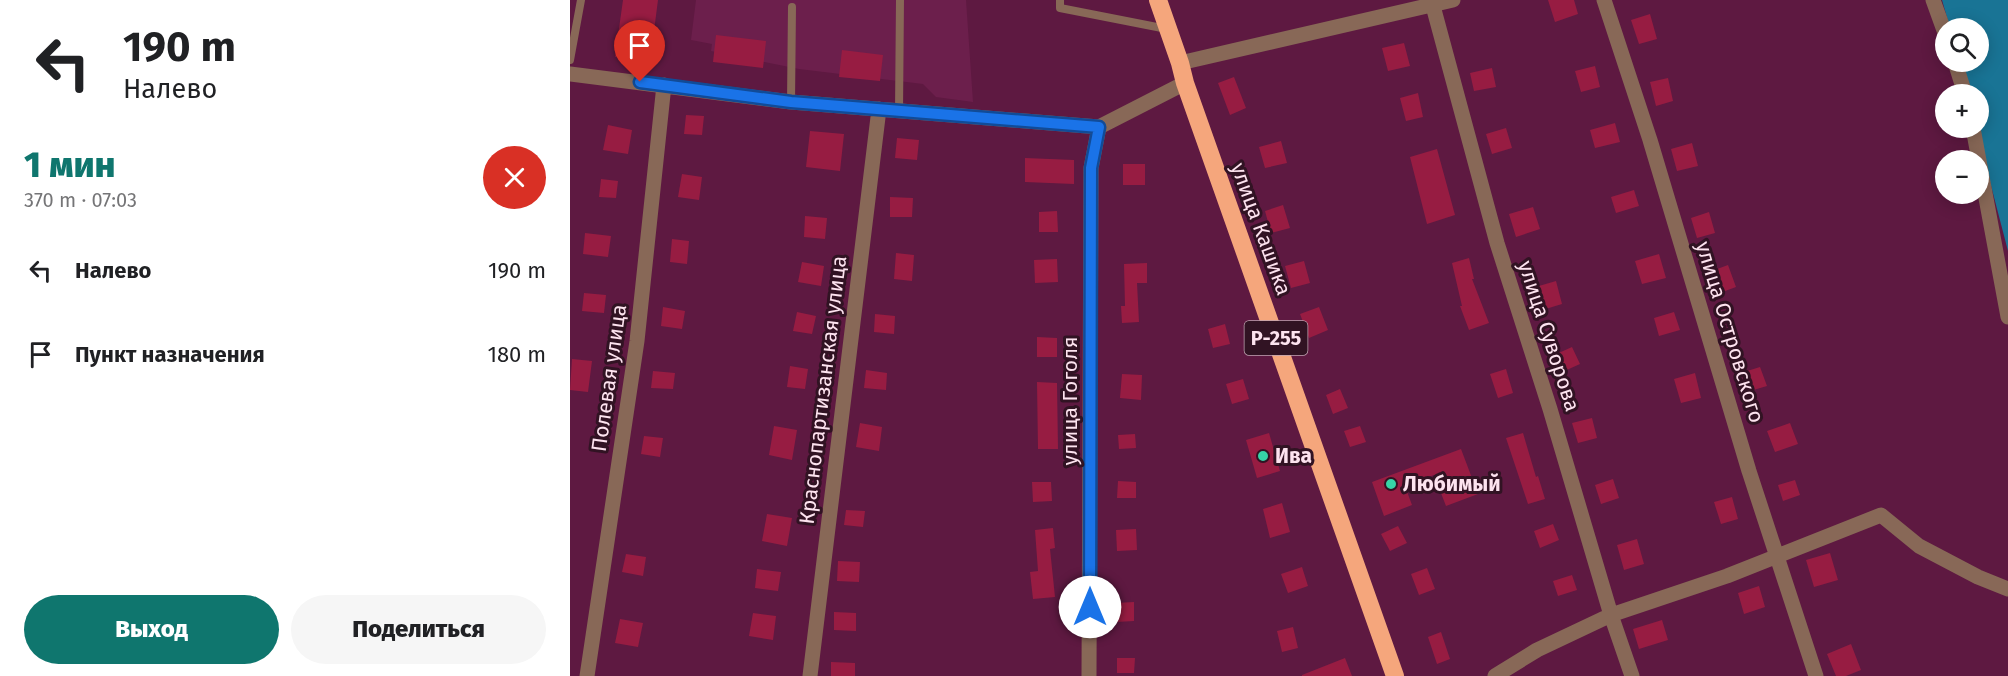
<!DOCTYPE html>
<html lang="ru">
<head>
<meta charset="utf-8">
<style>
  body { margin:0; font-family:"Fira Sans",sans-serif; background:#f6f6f6; color:#202124; height:100vh; display:flex; flex-direction:column; font-size:22px; white-space:nowrap }
  * { box-sizing:border-box; margin:0 }
  p { font-size:20px; color:#757577 }
  .icon { flex:none; width:33px; height:33px; fill:none; stroke:currentColor; stroke-width:2; stroke-linecap:round; stroke-linejoin:round }
  .map { position:relative; flex:1; overflow:hidden }
  .sheet { display:flex; flex-direction:column; background:#fff; width:570px }
  .sheet>* { flex:none }
  .banner { background:#fff; color:#202124; overflow:hidden }
  .buttons { position:absolute; left:1365px; top:18px; display:grid; gap:12px }
  .buttons a { display:grid; place-items:center; width:54px; height:54px; border-radius:50%; background:#fff; box-shadow:0 3px 15px #0003; font-size:30px }
  .pin { position:absolute; display:grid; place-items:center; width:51px; height:51px; color:#fff; margin:-62px -26px; border-radius:50% 50% 50% 0; rotate:-45deg; box-shadow:0 0 6px #0007 }
  .pin .icon { rotate:45deg }
  .me { position:absolute; width:66px; margin:-33px; rotate:0deg; stroke-linejoin:round; filter:drop-shadow(0 0 4px #0008) }
  .turn { display:flex; align-items:center; gap:21px; height:126px; padding:0 24px; font-size:27px }
  .turn .icon { width:78px; height:78px; stroke-width:2.5 }
  .turn b { display:block; font-size:42px; line-height:51px }
  .round { display:grid; place-items:center; flex:none; width:63px; height:63px; border-radius:32px; background:#f6f6f6 }
  .head { display:flex; align-items:center; justify-content:space-between; height:102px; padding:0 24px }
  h1 { font-size:36px; font-weight:800; line-height:45px; color:#0f766e }
  .button { display:flex; gap:12px; margin-top:auto; padding:12px 24px }
  .button a { flex:1; height:69px; border-radius:36px; background:#0f766e; color:#fff; font-size:24px; font-weight:800; line-height:69px; text-align:center }
  .button a+a { background:#f6f6f6; color:#202124 }
  ul { padding:0; list-style:none }
  li { display:flex; align-items:center; gap:18px; height:84px; padding:0 24px }
  li div { flex:1 }
  li b { display:block; font-size:22px }
  li em { font-style:normal }
  main { display:flex; flex:1; min-height:0 }
  .map>svg:first-child { display:block }
  .built { fill:#6c1f4c }
  .water { fill:#197495 }
  .building { fill:#971c42 }
  .lines { fill:none; stroke-linecap:round; stroke-linejoin:round }
  .lane { stroke:#886857; stroke-width:8 }
  .street { stroke:#886857; stroke-width:15 }
  .highway { stroke:#f5a67c; stroke-width:18 }
  .route-casing { stroke:#114b97; stroke-width:15 }
  .route { stroke:#1a73e8; stroke-width:10 }
  .poi-dot { fill:#36d4a7; stroke:#311323; stroke-width:2 }
  .labels { text-anchor:middle; stroke-width:6; stroke-linejoin:round; paint-order:stroke }
  .shield { fill:#311323; stroke:#c0a5b2; stroke-width:1.5 }
  .shield-label { font-size:20px; font-weight:bold; fill:#fde3ef }
  .street-label { font-size:21px; fill:#fde3ef; stroke:#311323 }
  .poi-label { font-size:21px; font-weight:bold; fill:#fde3ef; stroke:#311323; text-anchor:start }
</style>
</head>
<body>
<main>
<section class="sheet">
<div class="banner">
<div class="turn"><svg class="icon" aria-label="left" viewBox="0 0 24 24"><path d="M17 20v-9H6M10 6l-5 5 5 5"/></svg><div><b>190 m</b>Налево</div></div>
</div>
<div class="head"><div><h1>1 мин</h1><p>370 m · 07:03</p></div><a class="round" style="background:#d93025;color:#fff"><svg class="icon" aria-label="close" viewBox="0 0 24 24"><path d="M6 6l12 12M18 6L6 18"/></svg></a></div>
<ul>
<li><svg class="icon" aria-label="left" viewBox="0 0 24 24"><path d="M17 20v-9H6M10 6l-5 5 5 5"/></svg><div><b>Налево</b></div><em>190 m</em></li>
<li><svg class="icon" aria-label="arrive" viewBox="0 0 24 24"><path d="M6 21V4h12l-3 4 3 4H6"/></svg><div><b>Пункт назначения</b></div><em>180 m</em></li>
</ul>
<div class="button"><a>Выход</a><a>Поделиться</a></div>
</section>
<div class="map">
<svg width="1438" height="676" viewBox="0 0 1438 676">
  <rect width="100%" height="100%" fill="#5e1941"/>
  <path class="built" d="M126 0H396L403 102 366 97 353 84 229 69 141 51 142 44 121 40Z"/>
  <path class="water" d="M1372 0H1438V251L1406 128H1408V94H1397L1388 62H1408V28H1380Z"/>
  <path class="building" d="M53 0H88L80 62 45 57Z
    M978 0H1004L1008 14 985 22Z
    M1080 14 1087 39 1069 44 1061 20Z
    M146 35 196 41 193 68 143 62Z
    M834 43 840 66 818 71 812 48Z
    M272 50 313 55 310 81 269 77Z
    M1025 66 1030 87 1011 92 1005 71Z
    M922 68 926 87 904 91 900 73Z
    M664 77 676 108 660 115 648 83Z
    M1098 78 1103 101 1086 106 1080 82Z
    M848 93 853 117 836 121 830 98Z
    M116 115 134 116 132 135 114 134Z
    M1045 123 1050 142 1025 148 1020 130Z
    M38 125 62 130 58 154 33 150Z
    M936 128 942 148 922 154 916 134Z
    M240 131 274 134 270 171 236 167Z
    M327 138 349 140 347 160 325 158Z
    M711 141 717 163 695 168 689 147Z
    M1122 143 1128 166 1107 171 1101 149Z
    M867 149 885 215 857 224 840 157Z
    M455 158 504 160V184L455 182Z
    M553 164H575V185H553Z
    M112 174 132 177 129 200 108 197Z
    M31 179 48 181 46 198 29 197Z
    M1064 190 1069 206 1046 213 1041 197Z
    M320 197 343 198 342 217H320Z
    M713 205 720 228 701 233 695 211Z
    M963 207 970 229 946 237 939 214Z
    M487 211 488 232H469V212Z
    M1139 212 1145 233 1127 238 1121 218Z
    M235 216 257 218 255 239 234 237Z
    M15 233 41 236 38 257 13 254Z
    M102 239 119 241 117 264 100 262Z
    M326 253 344 255 342 281 324 279Z
    M1089 254 1096 278 1072 284 1065 261Z
    M899 258 904 279H902L919 323 899 330 890 306H892L882 263Z
    M487 259 488 282 465 283 464 260Z
    M734 261 740 283 721 288 715 266Z
    M232 262 254 266 251 286 228 282Z
    M577 263V283H567L569 322 552 323 551 306H555L554 264Z
    M1158 265 1166 287 1147 294 1139 272Z
    M986 281 992 304 969 311 962 288Z
    M14 293 36 295 34 313 12 311Z
    M93 307 115 311 112 329 91 326Z
    M749 307 758 330 739 338 730 314Z
    M227 312 246 316 242 334 223 331Z
    M1104 312 1110 330 1089 336 1084 318Z
    M305 314 325 316 324 334 304 332Z
    M655 324 660 344 643 348 638 329Z
    M467 337 487 338V357H467Z
    M1002 347 1010 364 990 373 982 356Z
    M2 359 22 361 18 392 0 390Z
    M220 366 238 369 235 389 217 387Z
    M1190 367 1197 386 1180 391 1174 372Z
    M936 369 943 393 928 398 920 374Z
    M296 370 317 373 316 390 294 388Z
    M83 371 105 373 103 389 81 388Z
    M1125 373 1131 398 1111 403 1104 379Z
    M552 374 572 375 571 400 550 398Z
    M673 379 679 399 662 404 656 384Z
    M467 382 487 383 488 449H468Z
    M770 389 778 408 763 414 756 395Z
    M1022 418 1027 438 1008 443 1002 423Z
    M290 423 312 427 309 451 286 447Z
    M1220 423 1228 444 1205 452 1197 431Z
    M204 426 227 430 222 460 199 455Z
    M790 426 796 442 780 447 774 431Z
    M699 433 710 471 687 478 676 440Z
    M953 433 966 477 968 476 975 499 958 504 936 438Z
    M565 434 566 448 549 449 548 435Z
    M74 436 93 438 90 457 71 454Z
    M891 449 908 494 876 506 864 475 835 486 842 505 814 516 802 482Z
    M1043 479 1049 498 1031 504 1025 485Z
    M1225 480 1230 495 1213 501 1208 485Z
    M548 481 566 482V498H547Z
    M462 482H481L482 501 463 502Z
    M1162 497 1168 519 1151 524 1144 502Z
    M712 503 720 532 700 538 693 509Z
    M276 510 295 511 293 527 274 525Z
    M197 514 222 518 217 546 192 541Z
    M983 524 989 540 970 548 964 531Z
    M828 526 837 543 820 551 811 534Z
    M483 528 485 548 480 549 485 597 463 599 460 572 468 571 465 530Z
    M566 529 567 550 547 551 546 530Z
    M1067 539 1074 564 1054 570 1047 545Z
    M1260 553 1268 580 1244 587 1236 560Z
    M56 554 76 557 73 576 52 572Z
    M268 561 290 562 289 582 267 581Z
    M732 567 738 586 718 593 711 574Z
    M857 568 865 589 849 595 841 574Z
    M187 569 211 572 208 591 185 588Z
    M1002 575 1007 590 988 596 983 581Z
    M1189 586 1195 607 1174 614 1168 593Z
    M564 602V621L546 622 545 603Z
    M264 612 286 613V631L264 630Z
    M183 613 206 616 203 640 179 636Z
    M50 619 73 623 68 647 45 643Z
    M1092 620 1098 640 1069 649 1063 629Z
    M723 627 728 648 712 652 707 631Z
    M871 632 880 659 867 664 858 637Z
    M1281 644 1291 670 1276 676H1266L1257 654Z
    M547 658H565L564 673H547Z
    M775 658 782 676H732V675Z
    M261 662 285 663V676H261Z"/>
  <g class="lines">
    <path class="lane" d="M490 0V8L597 29
      M0 60 11 0
      M221 102 222 7
      M329 112 330 0"/>
    <path class="street" d="M1034 0 1080 140 1179 471 1246 676
      M1363 0 1376 36
      M863 6 927 243 980 409 1041 615 1062 676
      M1385 62 1395 94
      M610 63 883 0
      M0 74 221 102 529 127 615 83
      M1403 128 1438 317
      M17 676 67 341 94 85
      M240 676 309 109
      M519 676 521 168 529 127
      M925 676 967 650 1041 615 1157 576 1311 515 1349 546 1408 577 1438 589"/>
    <path class="highway" d="M588 0 610 63 615 83 825 676"/>
  </g>
  <g class="lines">
    <defs>
      <path id="route" d="M70 82 221 102 529 127 521 168 520 607"/>
    </defs>
    <use href="#route" class="route-casing"/>
    <use href="#route" class="route"/>
  </g>
  <g class="poi-dot">
    <circle cx="693" cy="456" r="6"/>
    <circle cx="821" cy="484" r="6"/>
  </g>
  <g class="labels">
    <rect class="shield" x="674.5" y="321" width="63" height="34" rx="4.5"/>
    <g class="shield-label">
      <text x="706" y="345">Р-255</text>
    </g>
    <g class="street-label">
      <text transform="translate(691 229) rotate(70)" y="7">улица Кашика</text>
      <text transform="translate(1160 332) rotate(73)" y="7">улица Островского</text>
      <text transform="translate(979 336) rotate(72)" y="7">улица Суворова</text>
      <text transform="translate(39 378) rotate(-82)" y="7">Полевая улица</text>
      <text transform="translate(253 390) rotate(-83)" y="7">Краснопартизанская улица</text>
      <text transform="translate(500 401) rotate(-90)" y="7">улица Гоголя</text>
    </g>
    <g class="poi-label">
      <text x="705" y="463">Ива</text>
      <text x="833" y="491">Любимый</text>
    </g>
  </g>
</svg>
<div class="buttons">
<a><svg class="icon" aria-label="search" viewBox="0 0 24 24"><circle cx="10" cy="10" r="6"/><path d="M15 15l6 6"/></svg></a>
<a>+</a>
<a>−</a>
</div>
<div class="pin" style="left:70px;top:82px;background:#d93025"><svg class="icon" aria-label="arrive" viewBox="0 0 24 24"><path d="M6 21V4h12l-3 4 3 4H6"/></svg></div>
<svg class="me" style="left:520px;top:607px" viewBox="-20 -20 40 40"><circle r="19" fill="#fff"/><path d="M0-13L10 11 0 6-10 11z" fill="#1a73e8"/></svg>
</div>
</main>
</body>
</html>
